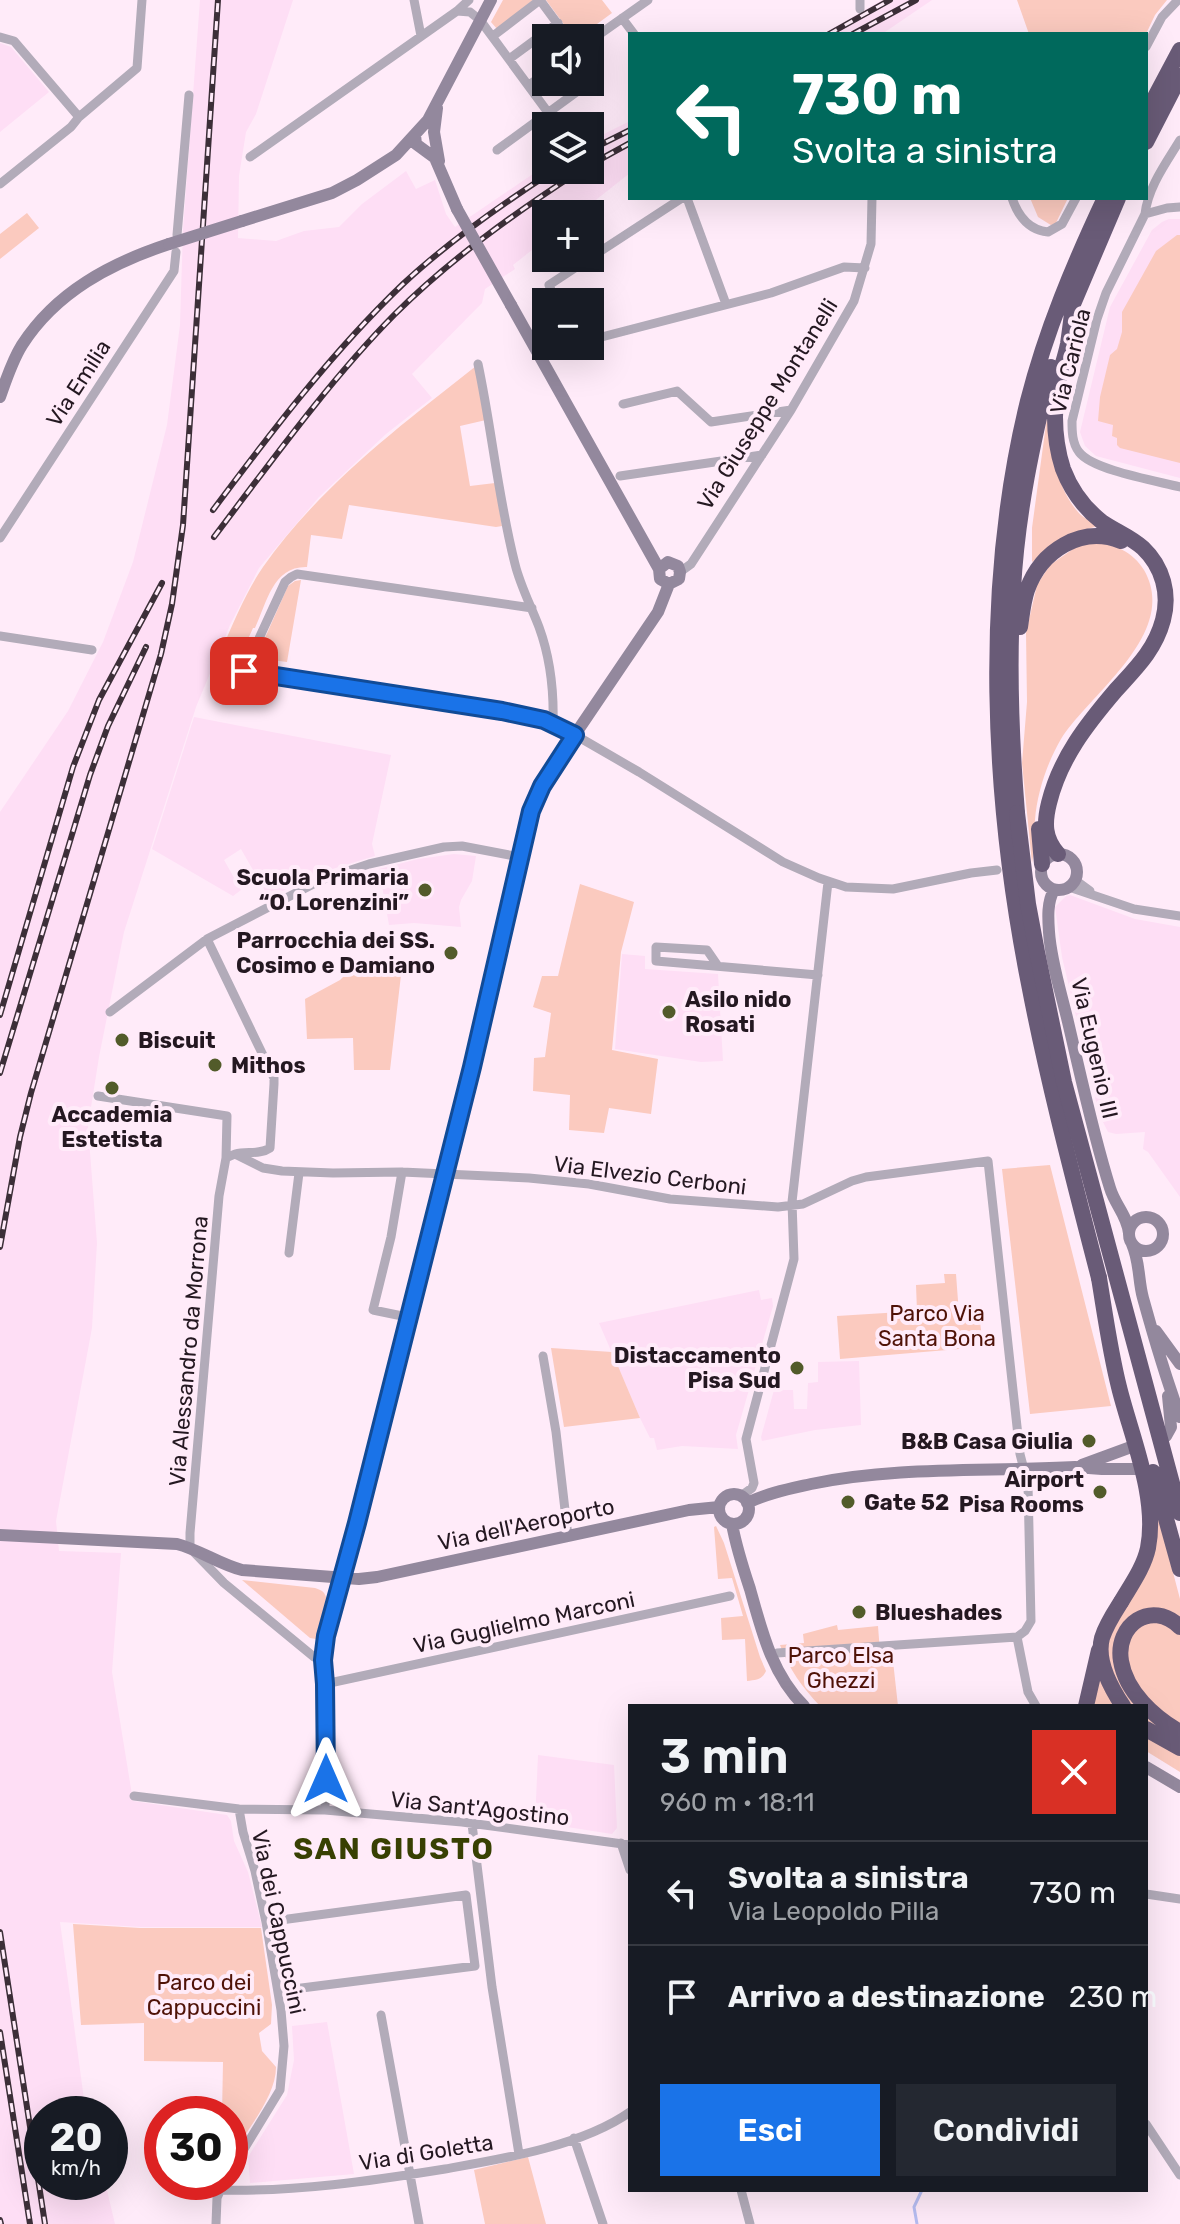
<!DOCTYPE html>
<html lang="it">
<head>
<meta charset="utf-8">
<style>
  body { margin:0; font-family:Rubik,sans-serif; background:#242831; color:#f1f3f6; height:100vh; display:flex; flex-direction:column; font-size:30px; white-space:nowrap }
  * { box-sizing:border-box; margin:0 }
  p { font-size:26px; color:#9ea1a6 }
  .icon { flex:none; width:44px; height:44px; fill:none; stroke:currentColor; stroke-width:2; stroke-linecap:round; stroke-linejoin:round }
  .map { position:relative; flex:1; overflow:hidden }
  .details { position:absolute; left:628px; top:1704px; width:520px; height:488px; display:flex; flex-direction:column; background:#171b24; border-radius:0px; box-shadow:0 8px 32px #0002 }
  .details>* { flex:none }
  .guide { position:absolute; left:628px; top:32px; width:520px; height:168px; border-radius:0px; box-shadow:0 8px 32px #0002; background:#00695c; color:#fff; overflow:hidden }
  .buttons { position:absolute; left:532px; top:24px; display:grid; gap:16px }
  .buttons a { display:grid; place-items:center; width:72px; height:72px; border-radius:0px; background:#171b24; box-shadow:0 8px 32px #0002; font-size:40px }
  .speed { position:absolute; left:24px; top:2096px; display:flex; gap:16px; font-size:40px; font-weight:700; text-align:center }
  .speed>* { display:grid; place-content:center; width:104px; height:104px; border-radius:50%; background:#171b24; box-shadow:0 8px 32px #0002; line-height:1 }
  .speed small { font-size:20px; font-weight:400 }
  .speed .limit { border:12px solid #d22; background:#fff; color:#111 }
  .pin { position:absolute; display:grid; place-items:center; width:68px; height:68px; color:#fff; margin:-34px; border-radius:16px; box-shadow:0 4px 12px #0006 }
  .me { position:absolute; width:88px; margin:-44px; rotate:0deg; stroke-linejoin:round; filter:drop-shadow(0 0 6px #0008) }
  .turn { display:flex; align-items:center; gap:28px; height:168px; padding:0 32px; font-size:36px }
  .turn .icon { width:104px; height:104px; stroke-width:2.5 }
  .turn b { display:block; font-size:56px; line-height:68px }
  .round { display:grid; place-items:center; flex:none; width:84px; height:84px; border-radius:0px; background:#242831 }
  .overview { display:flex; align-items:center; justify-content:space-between; height:136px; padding:0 32px }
  h1 { font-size:48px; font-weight:600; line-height:60px }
  .action { display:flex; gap:16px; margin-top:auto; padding:16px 32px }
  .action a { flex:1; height:92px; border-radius:0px; background:#1a73e8; color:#fff; font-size:32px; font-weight:600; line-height:92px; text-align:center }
  .action a+a { background:#242831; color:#f1f3f6 }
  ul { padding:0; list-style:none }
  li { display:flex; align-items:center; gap:24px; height:104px; padding:0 32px; border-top:2px solid #363941 }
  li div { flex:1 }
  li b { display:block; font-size:30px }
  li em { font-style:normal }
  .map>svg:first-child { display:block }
  .built { fill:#fedef5 }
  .green { fill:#fbcabf }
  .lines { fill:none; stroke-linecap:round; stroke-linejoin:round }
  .stream { stroke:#b6bcf1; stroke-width:3 }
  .street { stroke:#b2abb9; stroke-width:9 }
  .secondary { stroke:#93889d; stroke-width:12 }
  .highway { stroke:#695b77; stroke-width:16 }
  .rail-casing { stroke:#3c2f38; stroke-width:6 }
  .rail { stroke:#ffebf9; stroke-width:3; stroke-dasharray:9; stroke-linecap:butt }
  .secondary-bridge { stroke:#93889d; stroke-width:12 }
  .highway-bridge { stroke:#695b77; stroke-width:16 }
  .route-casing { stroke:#114b97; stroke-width:20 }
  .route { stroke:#1a73e8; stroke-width:14 }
  .poi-dot { fill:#525b2a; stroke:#ffebf9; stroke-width:3 }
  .labels { text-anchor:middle; stroke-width:8; stroke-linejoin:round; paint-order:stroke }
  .street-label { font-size:22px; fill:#241821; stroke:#ffebf9 }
  .poi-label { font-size:22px; font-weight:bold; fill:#241821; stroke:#ffebf9; text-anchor:end }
  .park-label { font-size:22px; fill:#4f1207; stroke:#ffebf9 }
  .district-label { font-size:30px; font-weight:bold; letter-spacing:2px; fill:#384002; stroke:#ffebf9 }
</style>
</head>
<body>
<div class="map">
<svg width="1180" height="2224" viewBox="0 0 1180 2224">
  <rect width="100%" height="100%" fill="#ffebf9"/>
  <path class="built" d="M200 0H293L256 114 246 132 239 176 238 238 276 241 304 231 339 227 362 204 406 171 416 189 435 180 446 214 455 227 546 165V170H590V141L630 121V173L578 214H546V239L513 265 515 269 485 289 482 303 412 374 432 398 386 434 319 497 259 568 230 625 196 707 124 932 99 1057 88 1126 97 1243 92 1328 56 1521 59 1551 121 1553 112 1672 133 1801 227 1815 231 1821 234 1841 248 1872 262 1927H141L60 1922 86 2114H42V2182H105L115 2224H0V812L68 711 103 642 133 562 167 425 180 325 183 230Z
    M882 0H932L882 34H823Z
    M0 43 11 47 49 92 0 132Z
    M1169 219H1180V478L1096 456 1085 446 1080 432 1110 307 1152 230 1162 222Z
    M194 717 391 755 372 844 375 856 316 874 269 898 241 849 224 860 241 890 233 896 152 849Z
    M454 854 476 856 472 881 461 900 459 907 461 927 414 923 389 925 379 869 418 859Z
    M1070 895 1135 919 1180 927V1197L1148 1152 1143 1149 1145 1132 1116 1134 1108 1132 1099 1114 1062 957 1055 907 1066 896Z
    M622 954 645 956V969L718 974 723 1061 701 1062 615 1049Z
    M759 1290 761 1300 772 1298 773 1306 736 1435 738 1449 682 1446 657 1450 654 1438H650L640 1418 599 1323Z
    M859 1361 861 1425 815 1430 762 1441 761 1437 774 1390H793L794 1409H807L808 1383 818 1382V1362Z
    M538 1755 614 1765 617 1828 612 1834 535 1822Z
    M327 2022 354 2174 250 2183 248 2157 287 2095 294 2060 292 2026Z"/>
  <path class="green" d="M503 0H533L497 29 491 22Z
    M546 0H602L612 13 578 38H574Z
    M1017 0H1167L1155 15 1146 34H1029Z
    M1030 198H1068L1054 227 1038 217Z
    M27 213 39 228 0 259V234Z
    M1177 235H1180V463L1120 448 1117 445V438L1112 436 1113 425 1098 421 1100 397 1110 355 1117 349 1122 332V312L1156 251Z
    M476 366 486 420 460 426 470 486 495 483 502 526 496 527 349 505 342 539 311 535 307 567C273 566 267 602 255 628H253L244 648 247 650 242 661 223 658 226 651 222 649C234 621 246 592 263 567 320 486 400 426 476 366Z
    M1047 417C1053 449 1055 486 1078 512 1083 518 1092 522 1098 526L1077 532 1032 562V528Z
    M1092 543C1114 543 1133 552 1144 570 1180 633 1090 693 1061 739 1047 763 1037 793 1035 820 1033 835 1035 850 1032 863L1022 763 1027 702 1026 633 1037 585 1050 565 1076 547Z
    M301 580 287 662 256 658 288 586 295 581Z
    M580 884 634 902 621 952 612 1050 658 1059 651 1114 609 1108 604 1133 569 1130 570 1095 533 1091 534 1058 545 1057 551 1013 533 1007 542 976H558Z
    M355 965 401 975 390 1070H354L353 1038 307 1039 305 999 340 980Z
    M1050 1165 1111 1406 1030 1414 1002 1169Z
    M944 1274H956L959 1314 979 1313 983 1347 840 1359 837 1316 917 1311 916 1285 945 1283Z
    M551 1348 612 1352 640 1418 564 1427Z
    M1158 1515 1180 1599V1772L1146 1751V1706H1094L1100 1663Z
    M716 1526 724 1543 760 1657 766 1671C762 1680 756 1680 747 1681L745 1639 722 1640 721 1618 743 1616 732 1578 718 1579 714 1527Z
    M242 1580 315 1588C321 1590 324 1591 326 1597 328 1605 320 1630 316 1639L310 1638Z
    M837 1625 838 1630 878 1626 880 1652H892L898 1706H820C802 1687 789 1669 780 1645L804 1643 803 1634Z
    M73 1924 140 1928H261L272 2005 271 2024 259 2033 262 2051 276 2067C276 2095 250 2126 236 2149L230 2146V2114H222L223 2062 144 2061V2023L81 2025Z
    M528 2157 546 2224H485L474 2170Z"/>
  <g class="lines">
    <path class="stream" d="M917 2224 914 2207 922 2190"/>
    <path class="street" d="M414 0 421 36
      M860 0V9
      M457 11 470 12 480 20 558 126
      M622 18 634 34
      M493 36 540 0 568 38
      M0 37 14 41 79 117
      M590 41 648 0
      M1146 47 1162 17 1178 0
      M509 59 558 23
      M529 85 546 73
      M1180 140C1166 163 1148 187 1145 214L1106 293 1097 319 1072 421C1072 431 1072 443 1079 452 1092 470 1157 481 1180 487
      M497 150 597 77 590 68
      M250 157 457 11 469 0
      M0 184 71 127 79 117 137 68 142 0
      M687 198 726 304
      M1012 198C1018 216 1028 230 1048 232L1062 224 1076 198
      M1145 214 1167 208 1180 207
      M177 235 189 95
      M590 258 682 198
      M556 302 549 285 590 258
      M590 340 771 293 844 267 865 268
      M478 364C492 430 498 498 515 564 520 585 531 606 539 627 550 657 554 691 553 724
      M623 404 677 391 711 422 791 410
      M620 476 762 455
      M0 538 174 271 176 252
      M680 572 691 564 791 410 854 301 871 244 872 198
      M0 636 92 650
      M217 667 494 709 544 720 582 739 639 772 783 862 819 878 846 887 893 889 971 873 997 870
      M244 671 285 582 291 577 297 574 532 608
      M1075 880 1090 891
      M1069 887 1134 909 1180 916
      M207 939 274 1078V1084L270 1148C260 1155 247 1151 235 1154
      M718 966 707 950 656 947V961L818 975
      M110 1012 207 939 321 880 369 864 444 847 462 846 520 857
      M98 1096 227 1116 226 1158 219 1196 190 1533V1548L224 1583 314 1657 323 1660
      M226 1158 235 1154 263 1168 282 1171 333 1173 402 1172 529 1178 589 1184 670 1199 778 1207 803 1204 852 1181 866 1177 988 1161 1020 1454 1028 1485 1031 1621 1025 1631 1017 1637 777 1653
      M402 1172 391 1237 373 1310 407 1317
      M289 1253 299 1173
      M543 1356 556 1432 568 1536
      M741 1496 752 1488 754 1483 746 1439 794 1259 792 1202 828 882
      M1017 1637 1028 1692 1036 1706
      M325 1684 730 1596
      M134 1796 239 1809 325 1810 462 1822 630 1845
      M325 1810 326 1724 323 1653 341 1578
      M472 1824 492 1987 519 2154
      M621 1843 630 1870
      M1146 1894 1180 1899
      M266 1922 466 1895 475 1966 278 1991
      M381 2015 419 2224
      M1146 2124 1180 2175
      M574 2138 603 2224
      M230 2172 280 2090 284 2046 281 2010 266 1922 255 1871 243 1832 239 1809
      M220 2190C295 2192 371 2181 445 2169 502 2159 582 2146 630 2112
      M741 2190 750 2224
      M216 2224 217 2198 224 2182"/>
    <path class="secondary" d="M437 108 434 132 439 161
      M415 135 416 144 435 158 457 209
      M242 221 332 193 357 180 396 155 428 120 491 0
      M511 305 659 569 660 579 669 584
      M0 397C6 380 12 361 22 345 56 292 111 263 169 244
      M659 569 668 562 678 566 680 572 679 579 669 584
      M1041 872a18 18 0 1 1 36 0a18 18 0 1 1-36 0Z
      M1054 890C1047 902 1048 918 1049 932 1051 962 1061 992 1068 1022 1081 1077 1093 1134 1110 1188 1115 1205 1127 1215 1129 1233
      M1129 1234a17 17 0 1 1 34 0a17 17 0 1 1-34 0Z
      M1132 1244C1140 1262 1138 1280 1143 1298 1154 1338 1166 1378 1180 1417
      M1156 1331 1180 1364
      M1166 1436 1171 1427 1168 1396
      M1082 1465 1131 1447
      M719 1509a15 15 0 1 1 30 0a15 15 0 1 1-30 0Z
      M747 1503C768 1493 789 1489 811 1484 897 1466 987 1472 1075 1467L1102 1469H1137
      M732 1524C736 1546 743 1568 750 1589 762 1632 772 1674 804 1706
      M0 1535 177 1544C200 1550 219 1564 242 1570L359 1579 377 1577 689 1510 719 1507
      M341 1578 357 1523 472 1067 533 804 551 770 658 612 669 584
      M1146 1767 1180 1787"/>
    <path class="highway" d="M1146 114 1180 50
      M1146 142 1180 76
      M1070 311 1118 198
      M1020 627C1022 614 1023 602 1027 590 1041 551 1081 525 1121 541
      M1017 813C1011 738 1008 664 1013 589 1017 513 1033 440 1051 367
      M1039 829 1042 864
      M1058 854C1044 838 1044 823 1049 803 1060 758 1087 724 1116 690 1136 668 1155 650 1163 620 1170 594 1163 567 1143 548 1131 537 1115 531 1102 522 1084 508 1071 490 1063 469 1053 438 1053 405 1060 373 1063 363 1066 354 1068 344 1070 330 1072 316 1073 302
      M1099 1278C1074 1181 1048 1083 1029 984 992 797 982 588 1028 401 1046 330 1074 264 1105 198
      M1121 1602C1114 1613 1106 1625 1102 1638 1096 1660 1111 1688 1123 1706
      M1180 1627C1151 1599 1115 1625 1121 1661 1126 1692 1154 1717 1180 1732
      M1086 1706 1099 1650
      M1146 1729 1180 1748"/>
    <defs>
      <path id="rail" d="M829 34 890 0
        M853 34 916 0
        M590 150 630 130
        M590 165 630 143
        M213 510C272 431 332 352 403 284 449 241 502 204 555 170
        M214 537C270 463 329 381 394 315 450 259 515 213 581 170
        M0 1015 73 767 99 700 162 583
        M0 1073 90 775 108 726 146 647
        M0 1247 20 1137 31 1093 161 654 172 604 183 525 218 0
        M0 1932 45 2224
        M0 2032 30 2224
        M0 2220 1 2224"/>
    </defs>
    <use href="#rail" class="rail-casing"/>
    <use href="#rail" class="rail"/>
    <path class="secondary-bridge" d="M457 209 511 305
      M169 244 242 221"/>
    <path class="highway-bridge" d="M1017 813 1028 904 1037 952 1064 1082 1180 1513
      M1099 1278C1105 1314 1110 1351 1119 1387 1131 1436 1158 1497 1148 1548 1144 1567 1131 1585 1121 1602
      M1153 1472 1180 1569"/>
  </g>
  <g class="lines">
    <defs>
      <path id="route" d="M244 671 502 711 544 720 575 735 542 786 531 811 472 1067 357 1523 326 1636 323 1660 325 1684 326 1779"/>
    </defs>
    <use href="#route" class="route-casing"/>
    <use href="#route" class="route"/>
  </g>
  <g class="poi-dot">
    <circle cx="425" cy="890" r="8"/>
    <circle cx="451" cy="953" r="8"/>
    <circle cx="669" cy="1012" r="8"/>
    <circle cx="122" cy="1040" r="8"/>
    <circle cx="215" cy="1065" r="8"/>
    <circle cx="112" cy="1088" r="8"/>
    <circle cx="797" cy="1368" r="8"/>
    <circle cx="1089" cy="1441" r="8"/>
    <circle cx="1100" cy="1492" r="8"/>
    <circle cx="848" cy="1502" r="8"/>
    <circle cx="859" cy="1612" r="8"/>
  </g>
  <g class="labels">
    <g class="street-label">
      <text transform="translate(1070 361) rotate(-76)" y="8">Via Cariola</text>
      <text transform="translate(78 383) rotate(-57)" y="8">Via Emilia</text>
      <text transform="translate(767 404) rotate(-58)" y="8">Via Giuseppe Montanelli</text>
      <text transform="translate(1095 1048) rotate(77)" y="8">Via Eugenio III</text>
      <text transform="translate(650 1175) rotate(7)" y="8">Via Elvezio Cerboni</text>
      <text transform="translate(188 1351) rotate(-85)" y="8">Via Alessandro da Morrona</text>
      <text transform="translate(526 1524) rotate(-12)" y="8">Via dell'Aeroporto</text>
      <text transform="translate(524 1622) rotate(-12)" y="8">Via Guglielmo Marconi</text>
      <text transform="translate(480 1808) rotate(6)" y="8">Via Sant'Agostino</text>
      <text transform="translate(279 1922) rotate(78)" y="8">Via dei Cappuccini</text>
      <text transform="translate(426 2152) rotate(-9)" y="8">Via di Goletta</text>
    </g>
    <g class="poi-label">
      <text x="409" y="885">Scuola Primaria<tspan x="409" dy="25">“O. Lorenzini”</tspan></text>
      <text x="435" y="948">Parrocchia dei SS.<tspan x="435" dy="25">Cosimo e Damiano</tspan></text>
      <text x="685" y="1007" text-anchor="start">Asilo nido<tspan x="685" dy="25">Rosati</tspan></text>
      <text x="138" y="1048" text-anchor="start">Biscuit</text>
      <text x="231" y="1073" text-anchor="start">Mithos</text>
      <text x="112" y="1122" text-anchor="middle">Accademia<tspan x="112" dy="25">Estetista</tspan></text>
      <text x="781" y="1363">Distaccamento<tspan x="781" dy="25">Pisa Sud</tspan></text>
      <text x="1073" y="1449">B&amp;B Casa Giulia</text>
      <text x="1084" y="1487">Airport<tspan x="1084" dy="25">Pisa Rooms</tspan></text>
      <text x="864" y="1510" text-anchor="start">Gate 52</text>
      <text x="875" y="1620" text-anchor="start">Blueshades</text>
    </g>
    <g class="park-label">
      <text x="937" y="1321">Parco Via<tspan x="937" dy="25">Santa Bona</tspan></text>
      <text x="841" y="1663">Parco Elsa<tspan x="841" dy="25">Ghezzi</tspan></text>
      <text x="204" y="1990">Parco dei<tspan x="204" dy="25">Cappuccini</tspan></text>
    </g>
    <g class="district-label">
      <text x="394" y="1859">SAN GIUSTO</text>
    </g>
  </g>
</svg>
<div class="buttons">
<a><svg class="icon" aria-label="sound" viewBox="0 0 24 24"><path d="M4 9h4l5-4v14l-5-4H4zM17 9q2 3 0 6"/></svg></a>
<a><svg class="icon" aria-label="layers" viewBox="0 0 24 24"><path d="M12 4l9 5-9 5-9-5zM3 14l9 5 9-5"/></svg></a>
<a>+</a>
<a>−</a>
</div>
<div class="speed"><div>20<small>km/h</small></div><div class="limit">30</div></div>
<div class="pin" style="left:244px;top:671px;background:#d93025"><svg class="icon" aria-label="arrive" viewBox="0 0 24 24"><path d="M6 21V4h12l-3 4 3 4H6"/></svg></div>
<svg class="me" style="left:326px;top:1779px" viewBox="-20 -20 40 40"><path d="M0-17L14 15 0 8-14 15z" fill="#1a73e8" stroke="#fff" stroke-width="4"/></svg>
<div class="guide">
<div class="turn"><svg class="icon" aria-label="left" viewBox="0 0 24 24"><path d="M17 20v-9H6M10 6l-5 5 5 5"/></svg><div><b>730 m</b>Svolta a sinistra</div></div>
</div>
<section class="details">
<div class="overview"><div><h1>3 min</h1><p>960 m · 18:11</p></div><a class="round" style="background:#d93025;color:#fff"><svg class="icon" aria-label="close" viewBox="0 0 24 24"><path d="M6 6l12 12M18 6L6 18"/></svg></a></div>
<ul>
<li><svg class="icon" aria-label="left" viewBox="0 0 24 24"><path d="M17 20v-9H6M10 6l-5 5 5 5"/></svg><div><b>Svolta a sinistra</b><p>Via Leopoldo Pilla</p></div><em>730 m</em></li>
<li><svg class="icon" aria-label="arrive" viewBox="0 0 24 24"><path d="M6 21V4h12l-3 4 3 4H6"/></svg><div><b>Arrivo a destinazione</b></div><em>230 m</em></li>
</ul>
<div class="action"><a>Esci</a><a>Condividi</a></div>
</section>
</div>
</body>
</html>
